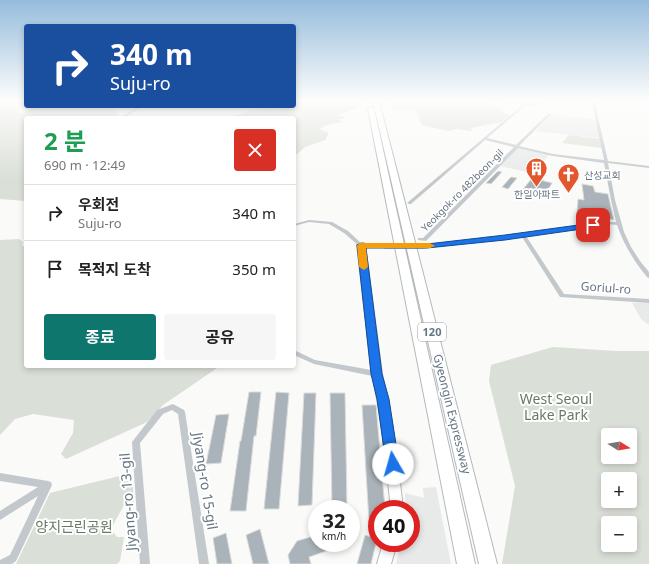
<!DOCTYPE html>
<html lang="ko">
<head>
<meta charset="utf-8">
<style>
  body { margin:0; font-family:"Noto Sans","Noto Sans KR",sans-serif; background:#f6f6f6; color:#222; height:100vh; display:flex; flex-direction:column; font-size:15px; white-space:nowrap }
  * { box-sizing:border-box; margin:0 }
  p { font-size:13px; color:#767676 }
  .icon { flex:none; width:22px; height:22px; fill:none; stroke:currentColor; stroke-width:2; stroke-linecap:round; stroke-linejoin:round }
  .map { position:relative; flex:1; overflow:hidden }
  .panel { position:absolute; left:24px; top:116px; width:272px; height:252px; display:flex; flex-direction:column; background:#fff; border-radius:4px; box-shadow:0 2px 6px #0003 }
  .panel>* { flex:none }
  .guide { position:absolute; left:24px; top:24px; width:272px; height:84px; border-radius:4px; box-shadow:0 2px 6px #0003; background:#1a4fa0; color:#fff; overflow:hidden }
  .needle { width:26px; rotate:101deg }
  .fabs { position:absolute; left:601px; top:428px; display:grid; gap:8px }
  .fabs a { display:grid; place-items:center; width:36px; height:36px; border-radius:4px; background:#fff; box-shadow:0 2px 6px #0003; font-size:20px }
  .speed { position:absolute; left:308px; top:500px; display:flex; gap:8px; font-size:20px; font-weight:700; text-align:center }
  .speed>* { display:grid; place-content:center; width:52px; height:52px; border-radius:50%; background:#fff; box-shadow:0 2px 6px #0003; line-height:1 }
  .speed small { font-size:10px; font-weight:400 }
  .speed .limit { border:6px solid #d22; background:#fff; color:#111 }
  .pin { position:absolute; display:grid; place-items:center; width:34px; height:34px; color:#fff; margin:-17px; border-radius:8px; box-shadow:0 2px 6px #0006 }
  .me { position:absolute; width:44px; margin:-22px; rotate:353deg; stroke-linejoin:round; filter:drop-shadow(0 0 3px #0008) }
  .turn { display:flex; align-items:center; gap:14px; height:84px; padding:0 20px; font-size:18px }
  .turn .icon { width:52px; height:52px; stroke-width:2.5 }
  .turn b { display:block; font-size:28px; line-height:34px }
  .round { display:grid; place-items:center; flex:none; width:42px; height:42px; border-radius:4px; background:#f6f6f6 }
  .head { display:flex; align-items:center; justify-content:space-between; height:68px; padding:0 20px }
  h1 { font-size:24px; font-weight:700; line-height:30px; color:#1e9e55 }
  .primary-button { display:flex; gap:8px; margin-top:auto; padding:8px 20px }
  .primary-button a { flex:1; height:46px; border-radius:4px; background:#0f766e; color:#fff; font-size:16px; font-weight:700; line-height:46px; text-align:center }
  .primary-button a+a { background:#f6f6f6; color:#222 }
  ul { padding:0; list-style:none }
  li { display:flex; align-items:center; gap:12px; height:56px; padding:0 20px; border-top:1px solid #e0e0e0 }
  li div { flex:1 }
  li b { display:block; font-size:15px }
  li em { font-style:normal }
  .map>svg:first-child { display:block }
  .built { fill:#e8e9e9 }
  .green { fill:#dadfd7; fill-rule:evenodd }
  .building { fill:#aab3b9; stroke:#dcdcda }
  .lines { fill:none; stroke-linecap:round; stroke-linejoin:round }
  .secondary-casing { stroke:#b3babf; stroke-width:2 }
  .highway-casing { stroke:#b4b9bd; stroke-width:2 }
  .street { fill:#c3c8cc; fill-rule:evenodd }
  .secondary { fill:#fff; fill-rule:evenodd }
  .highway { fill:#fff; fill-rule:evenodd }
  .street-bridge { stroke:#c3c8cc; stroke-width:5.5 }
  .route { fill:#1a73e8; stroke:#114b97 }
  .slow { fill:#f59e0b }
  .labels { text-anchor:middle; stroke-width:4; stroke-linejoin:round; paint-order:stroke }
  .far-poi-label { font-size:10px; fill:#657683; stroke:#fff; text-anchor:start }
  .far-street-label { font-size:10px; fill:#657683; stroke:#fff }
  .shield { fill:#fff; stroke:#939fa8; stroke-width:1 }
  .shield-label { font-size:11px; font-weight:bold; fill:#657683 }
  .street-label { font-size:12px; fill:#657683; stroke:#fff }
  .near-park-label { font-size:14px; fill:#687a64; stroke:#fff }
  .near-street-label { font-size:14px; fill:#657683; stroke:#fff }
</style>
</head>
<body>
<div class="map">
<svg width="649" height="564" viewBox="0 0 649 564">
  <rect width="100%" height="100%" fill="#fafaf8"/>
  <path class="built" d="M550 115 596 119 600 138 536 131Z
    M518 147 549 154 535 174 500 166Z
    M632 303H649V325L641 319Z
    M436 487 451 564H396L401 543H411V509H406L405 493 424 498 423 488Z"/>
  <path class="green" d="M0 101H26V106L16 108 21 110 18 113H22L43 106H113L117 112V118H26V201L0 199Z
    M294 101H359L358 108 338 115 344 117 345 119H338L343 122 329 124 319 129 329 133 325 140 305 147 294 157V118H229L241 114 242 112 272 107 276 108 275 109H280L276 106H294Z
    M396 101H480L501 109 504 113 510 115 500 123H495L471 128 472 131 456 129 449 131 422 125 415 110H392Z
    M569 135 601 139 602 148 562 143Z
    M19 239 23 242 22 246H26V366H220L163 405 147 422 66 459 61 454 73 433 74 420 33 414 15 419 0 435V240Z
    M553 347 616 351H649V564H502L515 486 489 381 491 365ZM608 435H630V457H608ZM608 479H630V501H608ZM608 523H630V545H608Z
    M132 473 134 502 124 505 111 529 117 537H124L120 561 117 564H16L50 493Z"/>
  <path class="building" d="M498 171 502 172 491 184 486 183Z
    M511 177 517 178 508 189 502 187Z
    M532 178 552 183 543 198 521 192Z
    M582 184 593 186 595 192 608 194 614 220 577 212 578 199 584 200Z
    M249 392H261L256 436H254L246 511H230L240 441H241Z
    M276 392 289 393 279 509H264Z
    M304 393H316L312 505 298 506Z
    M330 393H345L347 509 332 508Z
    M362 405H376L385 509H377V522H369Z
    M229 414 221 463 206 464 216 415Z
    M260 529 269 564H253L246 535Z
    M226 533 232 564H217L213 538Z
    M317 535V543H334L335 548 309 557 311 564H290L288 555 297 541Z
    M365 535 377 539 371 564H357Z"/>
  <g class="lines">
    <defs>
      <path id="secondary" d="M358 243H364L365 245 382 374C393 418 398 464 403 509H391C386 464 382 418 372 374L357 245Z
        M383 543H397L391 564H377Z"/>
      <path id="highway" d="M373 101H379L497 564H479Z
        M371 107 374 109 475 564H457L368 109Z"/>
    </defs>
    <use href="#secondary" class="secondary-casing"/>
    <use href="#highway" class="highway-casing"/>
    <path class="street" d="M504 101 526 102 527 101H530L528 103 533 104 537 101H540L535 106 526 105 487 138 516 145 549 113 551 114 519 146 553 154 604 160 593 107V101H595L597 113 608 161 649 166V168L608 163 615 200 624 232 631 247 640 261 649 272V278L647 277C634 261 624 245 617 225L607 224 526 236 564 294 649 299V303L560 297 522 237 505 239 422 247V246L424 245 505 237 607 222H616L611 200 604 163 553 156 518 148 426 241 418 240V238H423L514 147 485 140 411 204H409L407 203 524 104 505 102Z
      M139 106H143L124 118H120Z
      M309 220 332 222 348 231 362 244 386 245 388 246 386 247 359 246 344 233 329 224 309 222 294 226V224Z
      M294 350 315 360 377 371 379 372 380 374 379 376 377 377 314 364 294 355Z
      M173 404 184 410 185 412 209 564H199L178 414 172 410 163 414 140 443 150 564H140L132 442 157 410Z
      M0 473 48 481 51 482 52 485 16 561 12 564H0V560L10 555 38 496 0 520V511L38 487 0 481Z"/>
    <use href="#secondary" class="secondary"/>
    <use href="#highway" class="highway"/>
    <path class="street-bridge" d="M386 246H424"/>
  </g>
  <linearGradient id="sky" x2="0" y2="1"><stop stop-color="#96bcdc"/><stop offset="0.56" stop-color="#fdfdfc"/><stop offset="1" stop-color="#fdfdfc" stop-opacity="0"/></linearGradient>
  <rect width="649" height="180" fill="url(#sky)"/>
  <path class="route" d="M593 223H596V227L505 240 427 248H366L382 374 389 399 399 464 397 468 393 470 388 468 386 464 377 399 371 374 357 245 358 244H427L505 235Z"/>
  <path class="slow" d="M361 243H430L435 246 430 248H366L368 267 364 270 359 267 357 245Z"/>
  <defs>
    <symbol id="building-pin" viewBox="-11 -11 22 30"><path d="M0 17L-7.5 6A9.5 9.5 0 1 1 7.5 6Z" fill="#e4572e" stroke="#fff"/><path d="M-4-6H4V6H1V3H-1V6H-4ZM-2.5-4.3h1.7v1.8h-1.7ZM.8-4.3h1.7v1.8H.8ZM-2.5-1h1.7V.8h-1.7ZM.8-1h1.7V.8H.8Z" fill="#fff"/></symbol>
    <symbol id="church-pin" viewBox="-11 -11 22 30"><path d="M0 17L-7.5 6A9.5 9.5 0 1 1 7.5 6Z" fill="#e4572e" stroke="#fff"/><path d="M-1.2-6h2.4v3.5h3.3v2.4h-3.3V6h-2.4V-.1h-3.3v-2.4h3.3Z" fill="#fff"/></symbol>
  </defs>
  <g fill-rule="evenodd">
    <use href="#building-pin" x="524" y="156" width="25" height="34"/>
    <use href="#church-pin" x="556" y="162" width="25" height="34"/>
  </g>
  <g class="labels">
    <g class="far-poi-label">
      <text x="584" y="179">산성교회</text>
      <text x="537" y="198" text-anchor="middle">한일아파트</text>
    </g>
    <g class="far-street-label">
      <text transform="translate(462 190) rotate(-45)" y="4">Yeokgok-ro 482beon-gil</text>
    </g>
    <rect class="shield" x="418" y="323" width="28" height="18" rx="3"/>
    <g class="shield-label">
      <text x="432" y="336">120</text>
    </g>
    <g class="street-label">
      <text transform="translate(606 288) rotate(4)" y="4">Goriul-ro</text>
      <text transform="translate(452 414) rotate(76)" y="4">Gyeongin Expressway</text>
    </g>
    <g class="near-park-label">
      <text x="556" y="404">West Seoul<tspan x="556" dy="16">Lake Park</tspan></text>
      <text x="74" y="532">양지근린공원</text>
    </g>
    <g class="near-street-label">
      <text transform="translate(205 481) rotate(81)" y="5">Jiyang-ro 15-gil</text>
      <text transform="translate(128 502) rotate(-94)" y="5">Jiyang-ro 13-gil</text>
    </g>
  </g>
</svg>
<div class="fabs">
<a><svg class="needle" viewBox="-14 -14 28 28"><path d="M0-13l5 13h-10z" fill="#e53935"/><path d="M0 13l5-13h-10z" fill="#767676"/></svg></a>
<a>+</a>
<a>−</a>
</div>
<div class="speed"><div>32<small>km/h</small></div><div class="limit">40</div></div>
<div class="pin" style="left:593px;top:225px;background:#d93025"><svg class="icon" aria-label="arrive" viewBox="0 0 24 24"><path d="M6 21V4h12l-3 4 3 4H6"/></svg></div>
<svg class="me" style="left:393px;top:464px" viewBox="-20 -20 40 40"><circle r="19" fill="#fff"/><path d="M0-13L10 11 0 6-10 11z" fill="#1a73e8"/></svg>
<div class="guide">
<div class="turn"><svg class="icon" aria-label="right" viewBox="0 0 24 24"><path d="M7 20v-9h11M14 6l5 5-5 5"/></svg><div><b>340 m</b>Suju-ro</div></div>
</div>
<section class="panel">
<div class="head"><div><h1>2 분</h1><p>690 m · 12:49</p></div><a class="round" style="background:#d93025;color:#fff"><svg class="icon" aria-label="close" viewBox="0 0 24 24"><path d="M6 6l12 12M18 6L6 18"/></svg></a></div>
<ul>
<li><svg class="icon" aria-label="right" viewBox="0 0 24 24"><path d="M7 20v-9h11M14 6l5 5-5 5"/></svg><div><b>우회전</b><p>Suju-ro</p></div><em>340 m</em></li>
<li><svg class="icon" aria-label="arrive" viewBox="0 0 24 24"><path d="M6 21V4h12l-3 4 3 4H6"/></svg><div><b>목적지 도착</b></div><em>350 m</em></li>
</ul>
<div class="primary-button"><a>종료</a><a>공유</a></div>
</section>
</div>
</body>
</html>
